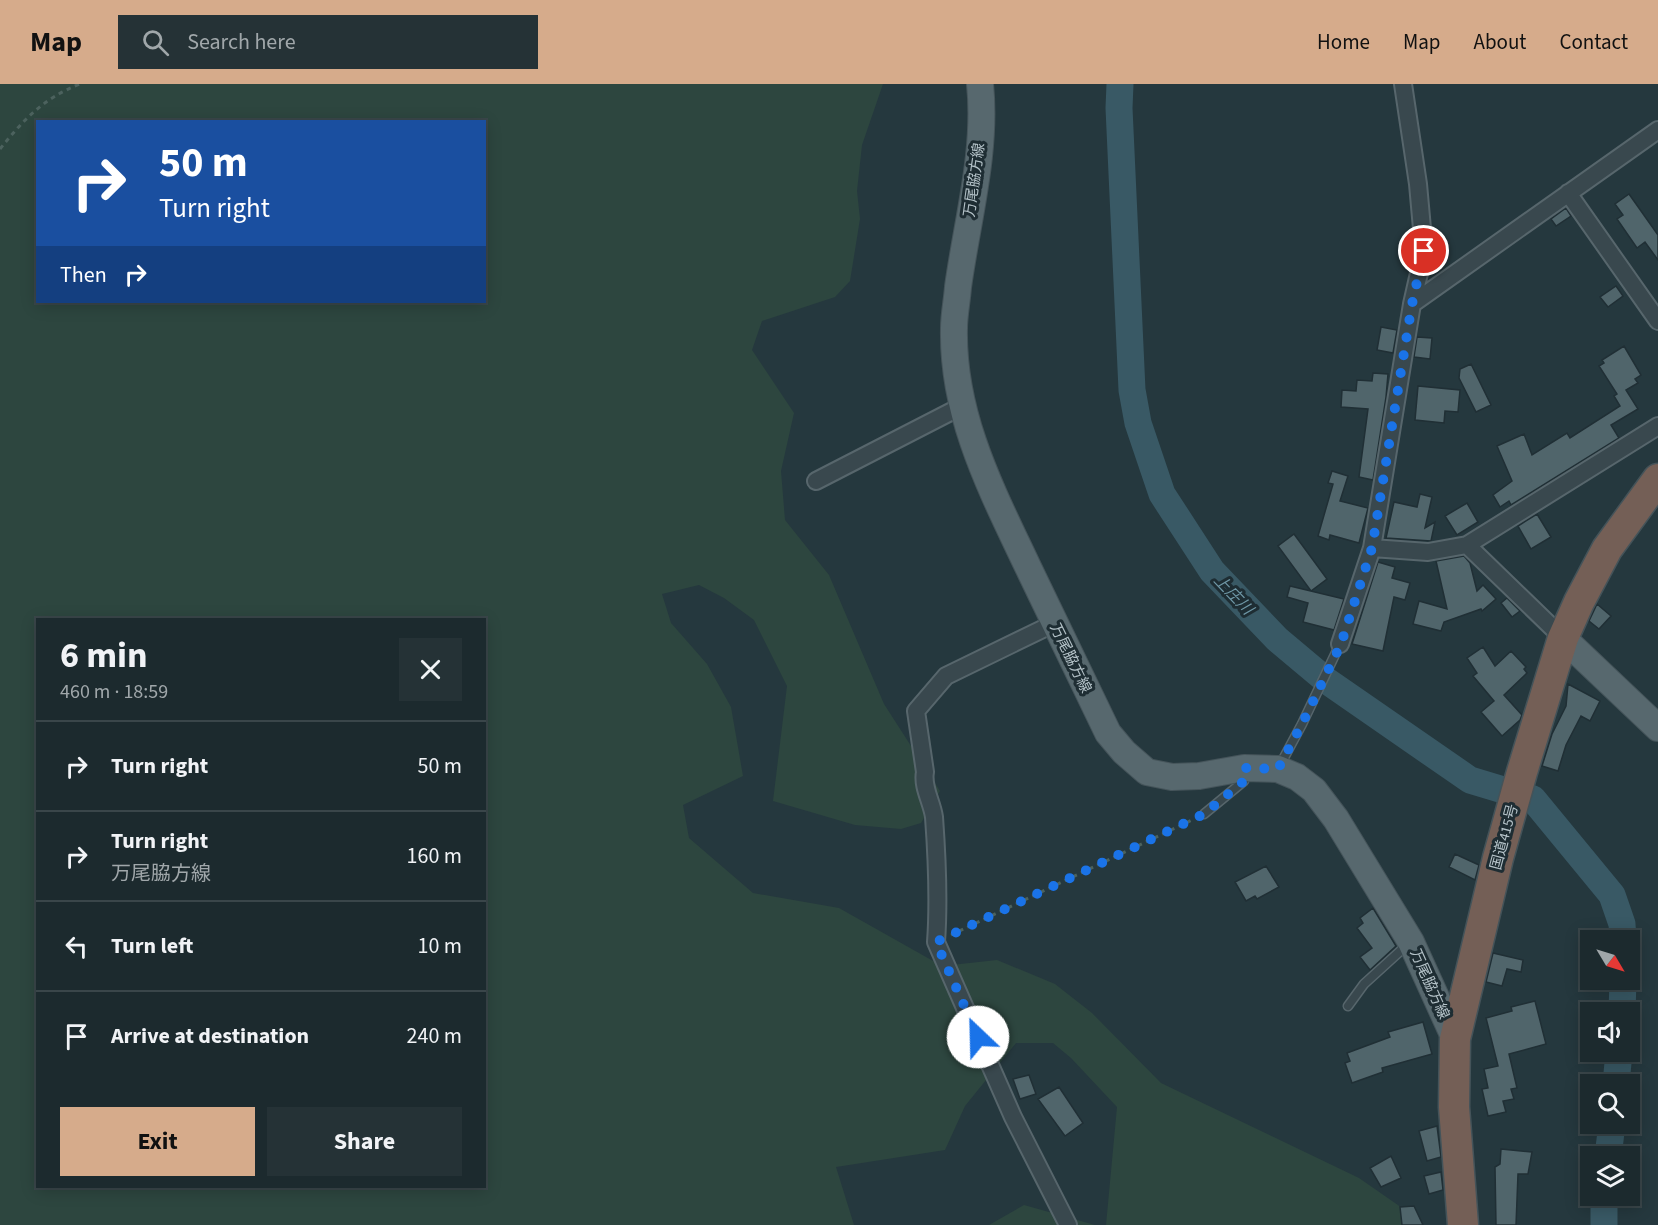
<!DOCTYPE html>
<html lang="en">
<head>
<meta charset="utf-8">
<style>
  body { margin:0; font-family:"Source Sans 3","Noto Sans JP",sans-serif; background:#253236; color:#f1f3f6; height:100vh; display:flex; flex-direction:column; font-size:22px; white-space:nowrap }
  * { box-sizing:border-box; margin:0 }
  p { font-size:20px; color:#a0a7aa }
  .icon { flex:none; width:33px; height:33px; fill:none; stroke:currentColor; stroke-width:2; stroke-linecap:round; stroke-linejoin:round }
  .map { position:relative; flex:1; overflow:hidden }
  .side { position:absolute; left:36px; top:534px; width:450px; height:570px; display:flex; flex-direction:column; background:#1c2a2e; border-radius:0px; box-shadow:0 3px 15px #0003,0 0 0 2px #3a464a }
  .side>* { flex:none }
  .top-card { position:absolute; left:36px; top:36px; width:450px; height:183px; border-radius:0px; box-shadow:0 3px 15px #0003,0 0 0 2px #3a464a; background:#1a4fa0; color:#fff; overflow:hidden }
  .needle { width:39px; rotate:128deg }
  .controls { position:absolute; left:1580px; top:846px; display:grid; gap:12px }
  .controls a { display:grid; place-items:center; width:60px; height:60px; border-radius:0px; background:#1c2a2e; box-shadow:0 3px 15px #0003,0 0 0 2px #3a464a; font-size:30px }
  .pin { position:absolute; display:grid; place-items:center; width:51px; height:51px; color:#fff; margin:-26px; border:3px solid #fff; border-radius:50%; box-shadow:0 2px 6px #0007 }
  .me { position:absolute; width:66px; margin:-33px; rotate:336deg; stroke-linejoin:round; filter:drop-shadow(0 0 4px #0008) }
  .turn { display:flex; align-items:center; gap:21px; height:126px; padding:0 24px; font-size:27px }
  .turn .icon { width:78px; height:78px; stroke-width:2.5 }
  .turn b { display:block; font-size:42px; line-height:51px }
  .then { display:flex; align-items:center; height:57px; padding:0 24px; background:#0003; gap:12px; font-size:22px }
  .round { display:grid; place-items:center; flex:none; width:63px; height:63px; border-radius:0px; background:#253236 }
  .summary { display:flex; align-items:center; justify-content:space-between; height:102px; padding:0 24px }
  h1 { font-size:36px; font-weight:700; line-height:45px }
  .cta { display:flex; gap:12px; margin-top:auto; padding:12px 24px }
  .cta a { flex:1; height:69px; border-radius:0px; background:#d6ab8b; color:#111; font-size:24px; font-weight:700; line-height:69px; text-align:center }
  .cta a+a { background:#253236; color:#f1f3f6 }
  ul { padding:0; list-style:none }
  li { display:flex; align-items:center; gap:18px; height:90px; padding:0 24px; border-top:2px solid #3a464a }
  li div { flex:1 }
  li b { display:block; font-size:22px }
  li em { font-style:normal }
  header { display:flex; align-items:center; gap:36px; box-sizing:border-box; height:84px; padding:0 30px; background:#d6ab8b; color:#111 }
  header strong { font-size:28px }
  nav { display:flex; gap:33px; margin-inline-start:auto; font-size:21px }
  .search { width:420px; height:54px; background:#253236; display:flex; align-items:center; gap:15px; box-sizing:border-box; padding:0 21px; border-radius:0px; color:#a0a7aa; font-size:22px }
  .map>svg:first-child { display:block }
  .green { fill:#2d463f; fill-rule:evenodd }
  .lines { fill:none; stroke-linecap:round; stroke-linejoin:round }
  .river { stroke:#395965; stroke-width:27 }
  .building { fill:#50656b; stroke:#202f35; stroke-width:1.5 }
  .lane-casing { stroke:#57666c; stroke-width:11 }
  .street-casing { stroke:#57666c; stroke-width:20 }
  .primary-casing { stroke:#45545a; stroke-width:28 }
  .highway-casing { stroke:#445359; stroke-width:33 }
  .path { stroke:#4c625e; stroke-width:3; stroke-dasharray:4.5 4.5; stroke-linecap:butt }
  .lane { stroke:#39484e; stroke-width:8 }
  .street { stroke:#39484e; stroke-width:16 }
  .primary { stroke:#57686e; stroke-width:26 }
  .highway { stroke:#745f56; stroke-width:30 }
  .route { stroke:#1a73e8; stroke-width:10; stroke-dasharray:0 18 }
  .labels { text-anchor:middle; stroke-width:6; stroke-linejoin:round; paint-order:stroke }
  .street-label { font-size:15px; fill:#b5c3c9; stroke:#1e2d33 }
  .water-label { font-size:16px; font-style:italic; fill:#6f98a7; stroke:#1e2d33 }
</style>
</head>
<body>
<header>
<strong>Map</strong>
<div class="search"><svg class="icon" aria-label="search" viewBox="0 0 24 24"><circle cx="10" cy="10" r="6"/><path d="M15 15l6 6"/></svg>Search here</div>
<nav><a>Home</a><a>Map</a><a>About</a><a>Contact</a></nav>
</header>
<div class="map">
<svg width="1658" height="1141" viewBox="0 0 1658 1141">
  <rect width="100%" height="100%" fill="#25383e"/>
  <path class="green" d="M0 0H883L862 61 857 107 860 135 850 197 835 213 762 237 752 266 794 329 781 387 785 436 829 491 884 620 940 707 921 739 901 745 855 741 773 717 787 602 754 536 724 514 699 501 662 510 671 539 707 580 731 623 743 692 683 721 689 754 753 809 839 824 942 882 997 876 1055 900 1092 929 1161 999 1359 1094 1418 1135 1419 1141H1106L1117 1023 1071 974 1053 959H1016L965 1022 945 1066 836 1083 854 1141H0ZM38 38H484V218H38ZM38 536H484V1102H38Z
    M1024 1121 1095 1141H989Z"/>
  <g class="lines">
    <path class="river" d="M1120 0 1119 24 1132 306 1138 339 1162 410 1212 487 1277 555 1327 597 1470 696 1533 715 1612 811 1622 840 1623 856
      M1622 928 1623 896
      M1616 1000 1619 968
      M1608 1072 1612 1040
      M1604 1141V1112"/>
  </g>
  <path class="building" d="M1629 110 1658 151V176L1645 158 1637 164 1617 135 1623 131 1615 120Z
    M1566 124 1571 132 1556 142 1551 135Z
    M1616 202 1623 212 1608 223 1600 213Z
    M1381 243 1397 246 1393 269 1377 266Z
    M1417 253 1432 254 1430 275 1414 273Z
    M1624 262 1641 291 1635 295 1638 299 1626 306 1638 325 1611 341 1619 354 1511 421 1509 417 1500 423 1493 411 1512 397 1497 362 1524 350 1532 371 1567 349 1570 354 1620 322 1614 312 1617 310 1599 282 1604 279 1602 276Z
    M1471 280 1491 321 1476 328 1459 294 1460 285Z
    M1373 289 1388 290 1386 313 1373 396 1359 393 1368 325 1341 323 1342 306 1356 307 1357 296 1372 297Z
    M1418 302 1460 306 1458 328 1445 327 1444 339 1415 336Z
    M1332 387 1348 392 1340 417 1368 424 1359 459 1330 451 1329 456 1318 452 1333 400 1328 399Z
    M1420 410 1432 413 1425 444 1435 438 1431 457 1386 454 1394 418 1417 423Z
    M1467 419 1478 438 1457 451 1445 432Z
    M1537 430 1551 453 1531 465 1518 442Z
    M1294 450 1327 495 1311 507 1278 462Z
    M1464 472 1470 479 1477 507 1483 501 1496 515 1482 527 1481 525 1444 538 1441 547 1413 540 1419 517 1447 525 1436 477Z
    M1378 478 1395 483 1392 494 1410 499 1405 516 1394 513 1383 567 1352 560Z
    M1290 502 1344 515 1334 546 1303 538 1308 519 1287 513Z
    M1507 514 1520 527 1512 533 1501 519Z
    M1597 520 1611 532 1599 545 1589 537Z
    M1483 563 1495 582 1511 567 1526 583 1524 585 1527 589 1504 611 1522 631 1520 636 1502 652 1481 628 1494 617 1473 592 1477 589 1467 574Z
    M1568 600 1600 617 1590 637 1581 632 1566 661 1558 687 1542 682 1552 650 1566 622Z
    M1455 770 1479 781 1475 796 1449 783Z
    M1266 782 1279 803 1257 815 1255 812 1246 817 1235 798Z
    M1373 824 1396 862 1370 886 1360 873 1372 864 1357 844 1363 839 1360 834Z
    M1493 869 1523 876 1521 888 1507 885 1502 902 1486 898Z
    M1535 917 1546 960 1509 970 1517 1004 1511 1005 1514 1015 1503 1017 1506 1028 1488 1032 1482 1005 1488 1004 1484 985 1498 982 1486 934 1512 927 1511 923Z
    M1423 938 1432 970 1382 984 1383 988 1352 999 1345 979 1350 977 1347 969 1390 953 1388 948Z
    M1029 991 1036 1010 1020 1015 1013 995Z
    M1059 1003 1083 1039 1065 1052 1038 1015Z
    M1437 1042 1441 1073 1427 1077 1419 1047Z
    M1501 1065 1532 1068 1528 1090H1518L1516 1141H1496L1495 1083 1500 1080Z
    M1391 1072 1401 1094 1381 1103 1370 1084Z
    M1441 1088 1443 1106 1429 1110 1424 1092Z
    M1414 1122 1423 1141H1402L1400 1123Z"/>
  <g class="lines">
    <defs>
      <path id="lane" d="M1279 683 1302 640 1340 560
        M1204 730 1244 697V686
        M1348 922 1364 900 1408 860"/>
      <path id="street" d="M1568 109 1658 237
        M1412 220 1658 46
        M816 397 962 322
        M1467 461 1563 554
        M1372 464 1428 468 1467 461 1658 342
        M1055 539 946 592 916 627 925 688C922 703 932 718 934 733 937 774 939 817 936 858L1013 1033 1068 1141
        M1340 560 1372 464 1412 220 1424 167 1418 100 1403 0"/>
      <path id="primary" d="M980 0C987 68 967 137 958 203 957 217 954 231 954 244 952 331 991 405 1027 481 1054 537 1081 593 1108 649L1124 668 1147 688 1172 693 1199 692 1244 684 1278 685 1297 693 1314 706 1336 735 1411 858 1455 955
        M1563 554 1658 644"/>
      <path id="highway" d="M1463 1141 1454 1023 1455 955 1498 774 1522 688 1563 554 1579 518 1607 465 1658 395"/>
    </defs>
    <use href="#lane" class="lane-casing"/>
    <use href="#street" class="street-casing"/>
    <use href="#primary" class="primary-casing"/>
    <use href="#highway" class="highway-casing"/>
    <path class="path" d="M0 65C24 35 44 14 80 0
      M951 851 1194 735"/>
    <use href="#lane" class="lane"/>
    <use href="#street" class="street"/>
    <use href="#primary" class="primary"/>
    <use href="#highway" class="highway"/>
  </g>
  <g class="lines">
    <path class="route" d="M978 953 936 858 1204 730 1244 697V684L1278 685 1302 640 1341 560 1372 464 1412 220 1424 167"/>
  </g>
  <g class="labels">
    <g class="street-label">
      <text transform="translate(974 96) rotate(-82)" y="5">万尾脇方線</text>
      <text transform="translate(1071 574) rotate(64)" y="5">万尾脇方線</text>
      <text transform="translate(1504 753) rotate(-75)" y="5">国道415号</text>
      <text transform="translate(1430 900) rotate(66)" y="5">万尾脇方線</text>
    </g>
    <g class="water-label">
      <text transform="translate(1234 510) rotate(46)" y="6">上庄川</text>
    </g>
  </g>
</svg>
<div class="controls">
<a><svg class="needle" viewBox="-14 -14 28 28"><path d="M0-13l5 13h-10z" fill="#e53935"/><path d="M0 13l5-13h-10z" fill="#a0a7aa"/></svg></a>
<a><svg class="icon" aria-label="sound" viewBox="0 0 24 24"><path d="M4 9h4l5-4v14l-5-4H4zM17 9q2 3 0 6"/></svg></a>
<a><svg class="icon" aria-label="search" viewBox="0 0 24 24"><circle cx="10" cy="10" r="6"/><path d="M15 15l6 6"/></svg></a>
<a><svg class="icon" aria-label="layers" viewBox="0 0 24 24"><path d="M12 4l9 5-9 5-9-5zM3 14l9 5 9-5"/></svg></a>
</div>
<div class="pin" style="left:1424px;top:167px;background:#d93025"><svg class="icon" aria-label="arrive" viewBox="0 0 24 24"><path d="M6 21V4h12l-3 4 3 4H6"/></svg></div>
<svg class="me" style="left:978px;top:953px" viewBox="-20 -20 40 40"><circle r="19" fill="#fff"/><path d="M0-13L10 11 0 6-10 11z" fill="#1a73e8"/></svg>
<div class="top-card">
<div class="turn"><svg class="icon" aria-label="right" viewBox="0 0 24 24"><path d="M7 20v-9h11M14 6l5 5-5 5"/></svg><div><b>50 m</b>Turn right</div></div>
<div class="then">Then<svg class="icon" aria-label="right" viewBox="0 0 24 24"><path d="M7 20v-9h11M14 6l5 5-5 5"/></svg></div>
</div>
<section class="side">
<div class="summary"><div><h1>6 min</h1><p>460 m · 18:59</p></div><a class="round"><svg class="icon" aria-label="close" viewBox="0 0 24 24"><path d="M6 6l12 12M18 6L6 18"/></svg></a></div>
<ul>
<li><svg class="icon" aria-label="right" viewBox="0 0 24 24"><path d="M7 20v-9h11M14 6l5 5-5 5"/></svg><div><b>Turn right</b></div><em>50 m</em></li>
<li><svg class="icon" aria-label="right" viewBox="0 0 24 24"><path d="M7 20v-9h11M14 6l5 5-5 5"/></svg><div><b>Turn right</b><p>万尾脇方線</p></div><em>160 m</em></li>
<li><svg class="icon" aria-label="left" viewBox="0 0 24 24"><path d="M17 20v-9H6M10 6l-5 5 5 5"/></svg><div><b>Turn left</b></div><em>10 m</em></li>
<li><svg class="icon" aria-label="arrive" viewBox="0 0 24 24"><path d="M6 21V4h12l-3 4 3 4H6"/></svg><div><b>Arrive at destination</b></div><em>240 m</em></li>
</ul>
<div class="cta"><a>Exit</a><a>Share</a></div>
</section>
</div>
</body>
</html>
